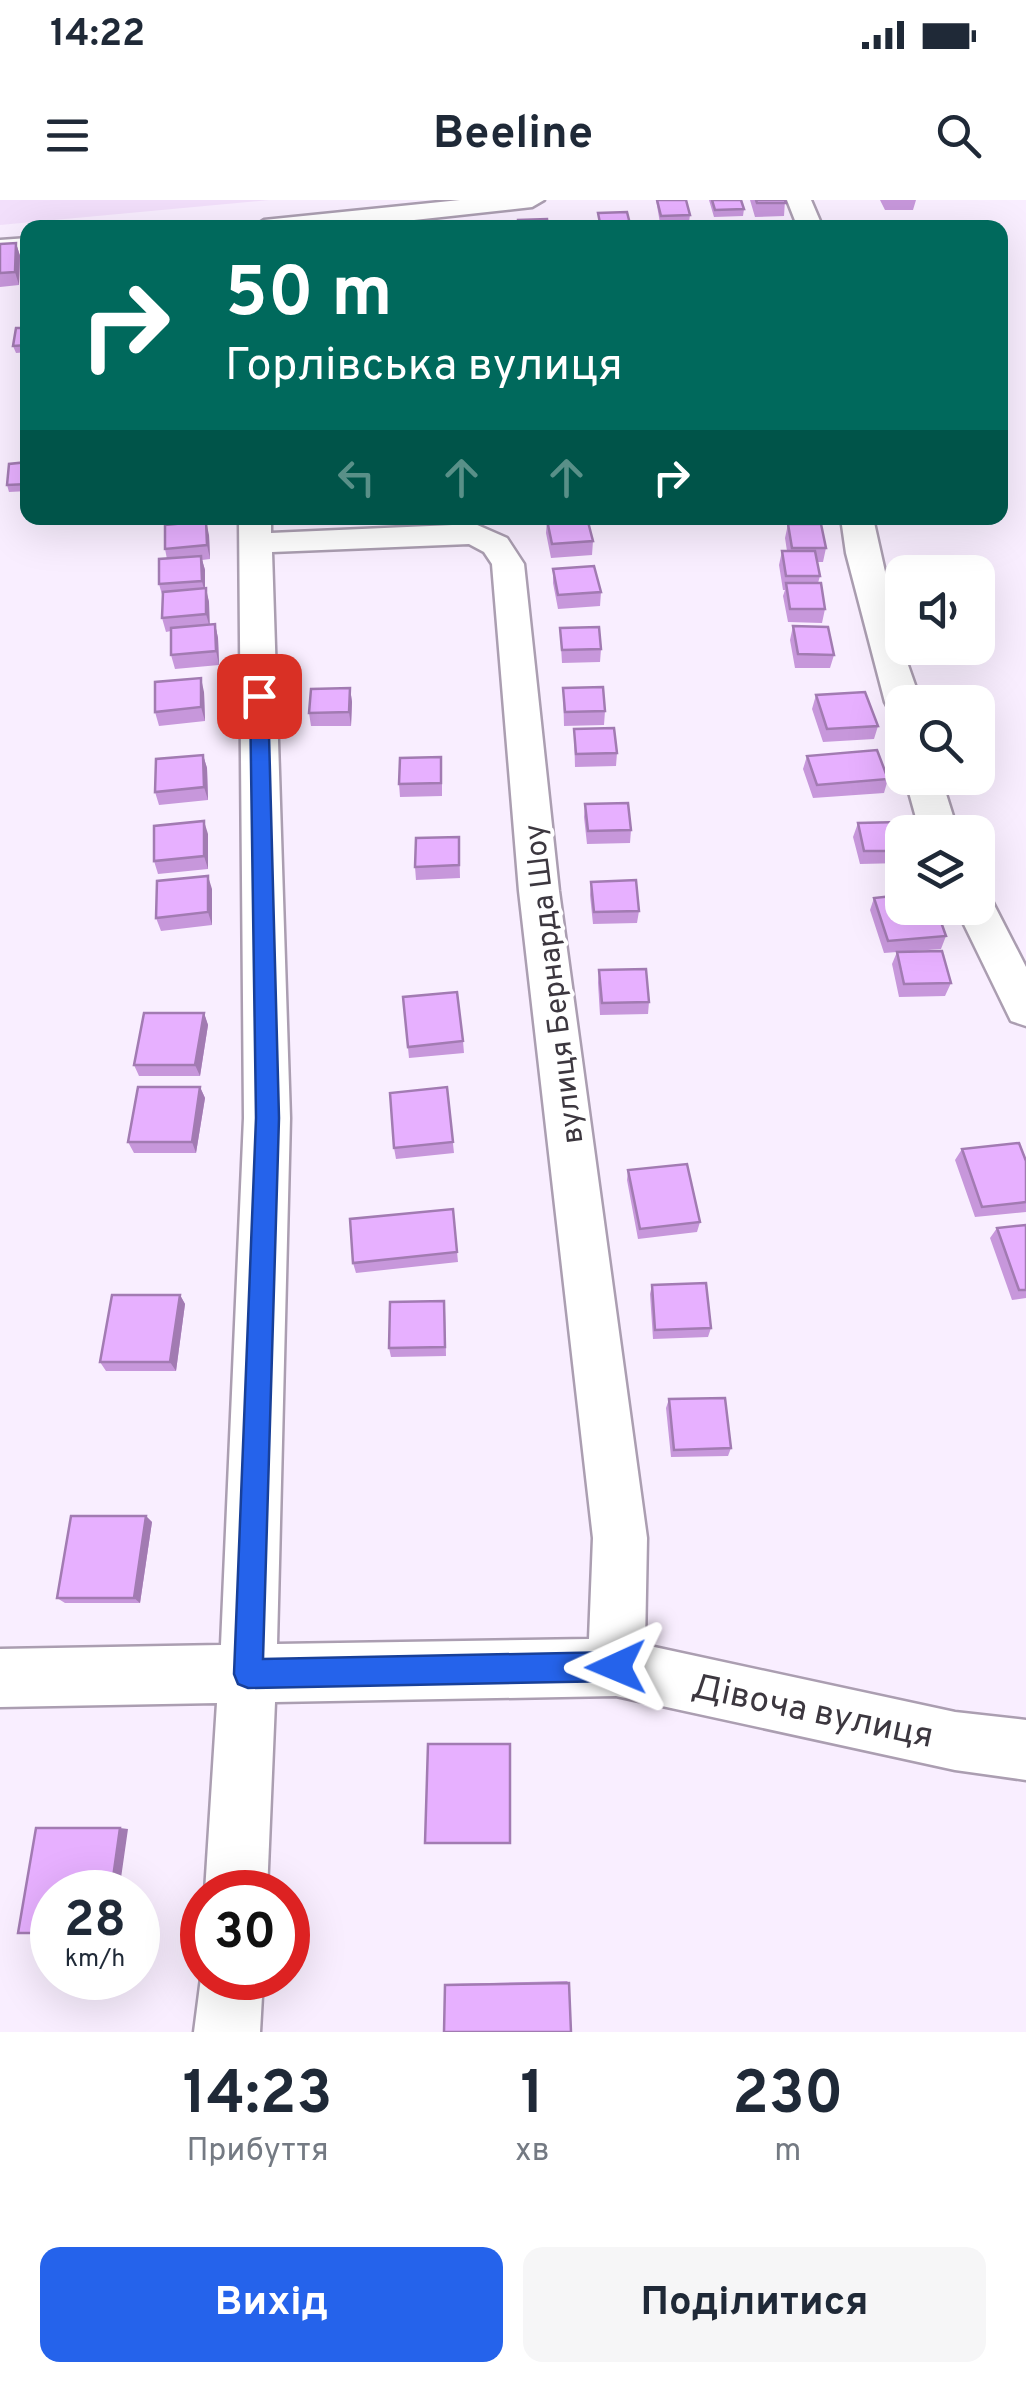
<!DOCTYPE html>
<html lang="uk">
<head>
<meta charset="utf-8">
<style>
  body { margin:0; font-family:Overpass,sans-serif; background:#f6f6f7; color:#1f2937; height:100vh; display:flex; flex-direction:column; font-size:38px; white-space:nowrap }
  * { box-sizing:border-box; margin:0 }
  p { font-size:32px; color:#747a83 }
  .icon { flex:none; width:55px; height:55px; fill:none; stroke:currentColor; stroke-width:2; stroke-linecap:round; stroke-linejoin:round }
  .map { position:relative; height:1832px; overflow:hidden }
  .side { display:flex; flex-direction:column; background:#fff; flex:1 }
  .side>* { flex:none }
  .top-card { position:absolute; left:20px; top:20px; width:988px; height:305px; border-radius:20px; box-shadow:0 10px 40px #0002; background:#00695c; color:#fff; overflow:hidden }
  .buttons { position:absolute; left:885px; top:355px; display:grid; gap:20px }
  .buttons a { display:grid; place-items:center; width:110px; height:110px; border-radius:20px; background:#fff; box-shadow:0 10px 40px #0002; font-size:50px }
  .speed { position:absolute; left:30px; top:1670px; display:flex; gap:20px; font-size:50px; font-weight:700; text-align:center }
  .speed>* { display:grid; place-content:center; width:130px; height:130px; border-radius:50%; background:#fff; box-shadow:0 10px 40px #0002; line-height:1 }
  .speed small { font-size:25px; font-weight:400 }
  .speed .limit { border:15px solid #d22; background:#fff; color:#111 }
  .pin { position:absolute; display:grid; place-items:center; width:85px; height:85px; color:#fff; margin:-42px; border-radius:20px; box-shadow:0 5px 15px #0006 }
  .me { position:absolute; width:110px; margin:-55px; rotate:269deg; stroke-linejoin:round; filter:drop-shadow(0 0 8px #0008) }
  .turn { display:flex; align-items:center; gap:35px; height:210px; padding:0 40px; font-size:45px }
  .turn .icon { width:130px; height:130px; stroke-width:2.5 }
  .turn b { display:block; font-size:70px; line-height:85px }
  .lanes { display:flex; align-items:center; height:95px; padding:0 40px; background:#0003; justify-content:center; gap:50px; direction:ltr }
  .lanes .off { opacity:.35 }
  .eta { display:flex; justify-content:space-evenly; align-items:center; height:170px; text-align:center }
  .eta b { font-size:60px; font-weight:700; line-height:70px }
  .cta { display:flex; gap:20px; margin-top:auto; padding:20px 40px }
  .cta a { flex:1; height:115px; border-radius:20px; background:#2563eb; color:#fff; font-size:40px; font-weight:700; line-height:115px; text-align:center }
  .cta a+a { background:#f6f6f7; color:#1f2937 }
  .status { display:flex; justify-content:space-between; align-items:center; height:70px; padding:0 50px; background:#fff; direction:ltr }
  .status svg { height:28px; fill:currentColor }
  header { display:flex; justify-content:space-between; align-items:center; height:130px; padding:0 40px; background:#fff; font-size:45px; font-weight:700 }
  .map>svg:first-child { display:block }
  .built { fill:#f2dffb }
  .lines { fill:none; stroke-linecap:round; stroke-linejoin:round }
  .minor-casing { stroke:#ab9eb1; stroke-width:5 }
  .minor { fill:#fff; fill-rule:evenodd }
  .wall { fill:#c797db }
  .shaded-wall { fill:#a27bb2 }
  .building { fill:#e7b0ff; stroke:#a27bb2; stroke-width:2.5 }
  .route { fill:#2563eb; stroke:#184099; stroke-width:2.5 }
  .labels { text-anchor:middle; stroke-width:8; stroke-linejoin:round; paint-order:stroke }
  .street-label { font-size:30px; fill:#3c373f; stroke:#fff }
  .near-street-label { font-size:35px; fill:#3c373f; stroke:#fff }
</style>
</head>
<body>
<div class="status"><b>14:22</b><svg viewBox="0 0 49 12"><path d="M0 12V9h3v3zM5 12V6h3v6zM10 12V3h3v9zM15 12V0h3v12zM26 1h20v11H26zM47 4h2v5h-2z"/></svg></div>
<header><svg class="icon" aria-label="menu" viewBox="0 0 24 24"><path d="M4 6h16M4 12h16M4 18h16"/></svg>Beeline<svg class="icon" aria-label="search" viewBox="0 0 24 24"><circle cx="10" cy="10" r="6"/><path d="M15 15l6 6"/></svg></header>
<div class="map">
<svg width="1026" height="1832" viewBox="0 0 1026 1832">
  <rect width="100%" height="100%" fill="#f9eeff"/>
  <path class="built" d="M0 0H269L0 25Z"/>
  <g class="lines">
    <defs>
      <path id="minor" d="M460 0H544L532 7 341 28H252L264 20Z
        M787 0H811L823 28H798Z
        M28 38V54L0 56V40Z
        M239 318H271V333L475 324 507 338 524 364 559 691 647 1338 645 1445 955 1512 1026 1520V1580L955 1570 616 1496 275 1502 267 1692H205L217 1503 0 1507V1449L221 1445 244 918ZM469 344 484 352 492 364 519 691 593 1338 589 1439 277 1444 290 918 272 352Z
        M841 318H873L902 448 921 502H902V514L890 511 885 502 846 353Z
        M905 578H941L958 632H920Z
        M978 693 990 697 1026 767V826L1011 821 956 708H978Z
        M202 1770V1778H263L260 1832H194Z"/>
    </defs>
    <use href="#minor" class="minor-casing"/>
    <use href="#minor" class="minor"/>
  </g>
  <path class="wall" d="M656 0 690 15 689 22 660 23Z
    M709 0H741L744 9 743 16 714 17Z
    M750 0H785L784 16 755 17Z
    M880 0H916L913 10H885Z
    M16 43 20 56 19 85 0 87V44Z
    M28 128V152L16 153 13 146Z
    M28 262V291L9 292 7 285Z
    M163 318H194L163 320Z
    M547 320 593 341 592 355 551 358 546 333Z
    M788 324 826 348 823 362H817L820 376 818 383 825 409 822 423 788 422 783 396 785 390H783L779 365 782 351H787L785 338Z
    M209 335 210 359 202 360 205 370V388L209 402V425L215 424 218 438 219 465 175 469 171 455V431L166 432 162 418 163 398 159 384 167 359 165 349Z
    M553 369 601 392 600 406 558 409 553 383Z
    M793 426 834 455 830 468H795L790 440Z
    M560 428 601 449 600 462 562 463Z
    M350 488 352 502 351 526H311L309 513Z
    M563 488 605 511 604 525 564 526Z
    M204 492 205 521 159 526 155 512Z
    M816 495 878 526 874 539 823 542 812 509Z
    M574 529 617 553 616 566 575 567Z
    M203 555 207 568 208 600 159 605 155 592Z
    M807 556 888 579 884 593 813 598 803 569Z
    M442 570V596L400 597 399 584Z
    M585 604 631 630 630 643 587 644 584 617Z
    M858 623 903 632 902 663 860 664 853 637Z
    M208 634V669L158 674 154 661Z
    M459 637 460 678 416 680 415 667Z
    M591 682 639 711 637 723 593 724 590 695Z
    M212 689V725L161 731 156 718Z
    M874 698 946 736 941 749 902 752 951 783 945 796 899 797 892 764 897 752 884 753 870 710Z
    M599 770 649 802 648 814 600 815 598 783Z
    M403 797 463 841 464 853 409 858Z
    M204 813 208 825 200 876H139L134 865Z
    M200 887 205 898 196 953H134L128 942Z
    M447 887 454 953 396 959 394 948Z
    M962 949 1026 961V1012L975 1017 955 960Z
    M628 970 700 1022 697 1032 638 1039 627 980Z
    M453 1009 458 1062 356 1073 353 1063Z
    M1026 1025V1098L1012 1100 990 1038 997 1028Z
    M652 1085 711 1128 708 1137 653 1139 650 1094Z
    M180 1095 185 1104 176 1171H106L100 1162Z
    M445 1110 446 1156 391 1157 389 1148Z
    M669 1199 731 1248 728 1256 671 1257 666 1208Z
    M146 1316 152 1322 140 1403H65L57 1398Z
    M510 1544V1644H426L425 1643Z
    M567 1781 569 1783 445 1785 446 1784Z"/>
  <path class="shaded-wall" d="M16 43 20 56 19 85 15 72Z
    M206 321 209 335 210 359 207 345Z
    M201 356 205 370V394L202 381Z
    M206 388 209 402 210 428 206 414Z
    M215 424 218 438 219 465 216 451Z
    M201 478 204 492 205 521 201 507Z
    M350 488 352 502 351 526 349 512Z
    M203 555 207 568 208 600 204 587Z
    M204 621 208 634V669L204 656Z
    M208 676 212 689V725L208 712Z
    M204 813 208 825 200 876 195 865Z
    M200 887 205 898 196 953 192 942Z
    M180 1095 185 1104 176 1171 170 1162Z
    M146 1316 152 1322 140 1403 134 1398Z
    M120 1628 128 1629 119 1692H111Z"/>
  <path class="building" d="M657 0H686L690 15 661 16Z
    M712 0H741L744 9 715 10Z
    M756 0H785L786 3H757Z
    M627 12 631 28H601L598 13Z
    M547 19 548 28H518V20Z
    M489 25 490 28H461Z
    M16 43 15 72 0 73V44Z
    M16 128H28V145L13 146Z
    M28 262V284L7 285 9 264Z
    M587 318 593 341 552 344 547 320Z
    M206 321 207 345 165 349V325Z
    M788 324H821L826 348H792Z
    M782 351H815L820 376H786Z
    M201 356 202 381 159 384V359Z
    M594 366 601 392 558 395 553 369Z
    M786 383H821L825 409H790Z
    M206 388V414L162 418 163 392Z
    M215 424 216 451 171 455V428Z
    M793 426 828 427 834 455 798 454Z
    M599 427 601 449 562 450 560 428Z
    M201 478V507L155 512V482Z
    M603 487 605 511 565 512 563 488Z
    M350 488 349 512 309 513 311 489Z
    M865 492 878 526 827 529 816 495Z
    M614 528 617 553 576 554 574 529Z
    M877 550 888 579 817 585 807 556Z
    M203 555 204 587 155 592 156 559Z
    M441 557V583L399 584 400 558Z
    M628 603 631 630 588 631 585 604Z
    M204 621V656L154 661V626Z
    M900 622 903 632 902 651H864L858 623Z
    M459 637V665L415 667 416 638Z
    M208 676V712L156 718 157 681Z
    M636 680 639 711 594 712 591 682Z
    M902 695V708H936L946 736 888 741 874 698Z
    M942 751 951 783 904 784 897 752Z
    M646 769 649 802 602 803 599 770Z
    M457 792 463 841 408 847 403 797Z
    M144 813H204L195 865H134Z
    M138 887H200L192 942H128Z
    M447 887 453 942 394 948 390 893Z
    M1019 943 1026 961V1002L982 1007 962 949Z
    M687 964 700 1022 640 1029 628 970Z
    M453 1009 457 1052 353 1063 350 1019Z
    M1026 1025V1090H1019L997 1028Z
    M706 1083 711 1128 655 1130 652 1085Z
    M112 1095H180L170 1162H100Z
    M444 1101 445 1147 389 1148 390 1102Z
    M725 1198 731 1248 674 1250 669 1199Z
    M71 1316H146L134 1398H57Z
    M428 1544H510V1643H425Z
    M36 1628H120L111 1692H52V1733H18Z
    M569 1783 571 1832H444L445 1785Z"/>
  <path class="route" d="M259 490 268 496 279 918 263 1459 616 1452 626 1457 630 1467 626 1477 616 1481 248 1488 238 1484 234 1474 256 918 250 496Z"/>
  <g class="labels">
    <g class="street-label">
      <text transform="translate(553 784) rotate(-97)" y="10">вулиця Бернарда Шоу</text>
    </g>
    <g class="near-street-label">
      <text transform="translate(813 1510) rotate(12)" y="12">Дівоча вулиця</text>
    </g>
  </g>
</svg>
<div class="buttons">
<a><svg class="icon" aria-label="sound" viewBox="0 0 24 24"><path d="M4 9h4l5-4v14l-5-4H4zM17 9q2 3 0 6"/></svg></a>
<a><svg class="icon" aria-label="search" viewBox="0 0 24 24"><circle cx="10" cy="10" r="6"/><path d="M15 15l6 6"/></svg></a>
<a><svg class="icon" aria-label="layers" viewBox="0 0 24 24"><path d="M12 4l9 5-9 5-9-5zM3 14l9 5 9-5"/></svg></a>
</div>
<div class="speed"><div>28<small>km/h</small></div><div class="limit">30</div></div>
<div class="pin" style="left:259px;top:496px;background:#d93025"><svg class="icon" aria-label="arrive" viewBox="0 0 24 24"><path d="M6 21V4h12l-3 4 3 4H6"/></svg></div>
<svg class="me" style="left:616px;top:1467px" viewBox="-20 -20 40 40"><path d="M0-17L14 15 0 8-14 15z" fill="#2563eb" stroke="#fff" stroke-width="4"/></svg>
<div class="top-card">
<div class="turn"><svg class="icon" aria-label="right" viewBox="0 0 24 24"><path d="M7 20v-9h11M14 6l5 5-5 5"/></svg><div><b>50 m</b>Горлівська вулиця</div></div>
<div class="lanes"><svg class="icon off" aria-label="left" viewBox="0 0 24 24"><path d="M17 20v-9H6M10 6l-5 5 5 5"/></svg><svg class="icon off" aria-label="ahead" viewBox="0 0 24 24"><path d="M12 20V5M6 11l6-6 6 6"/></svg><svg class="icon off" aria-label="ahead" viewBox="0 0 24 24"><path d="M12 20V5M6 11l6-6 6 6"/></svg><svg class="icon" aria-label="right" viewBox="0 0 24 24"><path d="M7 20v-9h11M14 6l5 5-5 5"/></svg></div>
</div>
</div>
<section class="side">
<div class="eta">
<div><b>14:23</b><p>Прибуття</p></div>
<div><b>1</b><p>хв</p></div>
<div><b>230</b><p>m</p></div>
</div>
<div class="cta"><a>Вихід</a><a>Поділитися</a></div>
</section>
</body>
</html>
